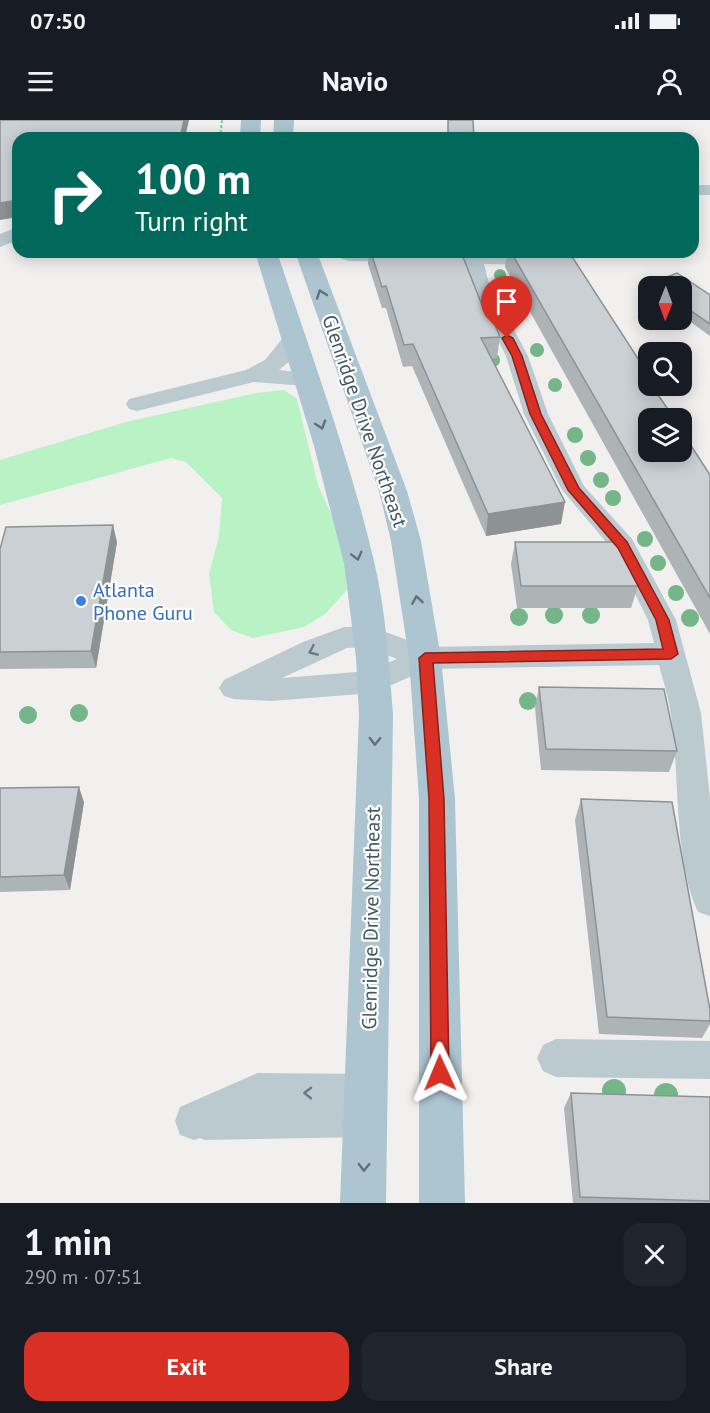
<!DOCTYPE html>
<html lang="en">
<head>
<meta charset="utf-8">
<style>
  body { margin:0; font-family:"PT Sans",sans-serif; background:#20242c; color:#f1f3f6; height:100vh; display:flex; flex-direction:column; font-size:22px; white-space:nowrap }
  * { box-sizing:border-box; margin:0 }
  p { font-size:20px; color:#9ea1a6 }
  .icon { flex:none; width:33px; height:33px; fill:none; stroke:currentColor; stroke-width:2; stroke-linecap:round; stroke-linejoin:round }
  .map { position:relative; height:1083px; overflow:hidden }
  .sheet { display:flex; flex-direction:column; background:#171b24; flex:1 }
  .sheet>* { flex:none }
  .hud { position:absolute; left:12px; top:12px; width:687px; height:126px; border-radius:18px; box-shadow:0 3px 15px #0003; background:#00695c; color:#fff; overflow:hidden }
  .needle { width:39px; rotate:181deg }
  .tools { position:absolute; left:638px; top:156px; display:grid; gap:12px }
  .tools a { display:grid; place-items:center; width:54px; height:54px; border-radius:12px; background:#171b24; box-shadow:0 3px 15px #0003; font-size:30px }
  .pin { position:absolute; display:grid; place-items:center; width:51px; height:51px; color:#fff; margin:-62px -26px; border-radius:50% 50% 50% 0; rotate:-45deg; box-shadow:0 0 6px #0007 }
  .pin .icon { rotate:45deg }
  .me { position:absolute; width:66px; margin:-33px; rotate:359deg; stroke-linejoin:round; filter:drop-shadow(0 0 4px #0008) }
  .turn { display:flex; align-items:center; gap:21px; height:126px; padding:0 24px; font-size:27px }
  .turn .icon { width:78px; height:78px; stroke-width:2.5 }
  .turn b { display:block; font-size:42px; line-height:51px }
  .round { display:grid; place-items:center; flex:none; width:63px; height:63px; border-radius:18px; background:#20242c }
  .headline { display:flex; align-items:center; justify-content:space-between; height:102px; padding:0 24px }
  h1 { font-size:36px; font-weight:700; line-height:45px }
  .cta { display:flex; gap:12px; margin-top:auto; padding:12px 24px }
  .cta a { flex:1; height:69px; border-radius:18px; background:#d93025; color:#fff; font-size:24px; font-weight:700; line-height:69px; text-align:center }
  .cta a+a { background:#20242c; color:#f1f3f6 }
  .status { display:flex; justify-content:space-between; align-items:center; height:42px; padding:0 30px; background:#171b24; direction:ltr }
  .status svg { height:16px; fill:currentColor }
  header { display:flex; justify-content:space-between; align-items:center; height:78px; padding:0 24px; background:#171b24; font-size:27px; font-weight:700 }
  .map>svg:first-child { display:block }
  .green { fill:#b9f3c5 }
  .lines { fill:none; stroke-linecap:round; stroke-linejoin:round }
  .path { stroke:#6ed58f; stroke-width:2; stroke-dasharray:3 2; stroke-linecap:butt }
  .minor { fill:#bbcacf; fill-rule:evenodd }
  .major { fill:#acc5d1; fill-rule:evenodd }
  .tree { fill:#75b689 }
  .wall { fill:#aeb3b6 }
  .shaded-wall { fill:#8d9294 }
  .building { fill:#cad0d4; stroke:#8d9294; stroke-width:1.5 }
  .oneway { stroke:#5f727b }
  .oneway2 { stroke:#687a80 }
  .route { fill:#d93025; stroke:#8d1f18; stroke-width:1.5 }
  .shop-dot { fill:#3f7fe0; stroke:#fff; stroke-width:2 }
  .labels { text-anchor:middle; stroke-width:4.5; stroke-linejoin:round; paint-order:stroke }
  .street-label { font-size:20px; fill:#45575e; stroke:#fff }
  .shop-label { font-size:20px; fill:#366cbe; stroke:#fff; text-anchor:start }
</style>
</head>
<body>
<div class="status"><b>07:50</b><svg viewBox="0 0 49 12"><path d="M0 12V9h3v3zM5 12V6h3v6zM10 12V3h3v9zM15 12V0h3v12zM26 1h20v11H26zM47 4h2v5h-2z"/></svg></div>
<header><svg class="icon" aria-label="menu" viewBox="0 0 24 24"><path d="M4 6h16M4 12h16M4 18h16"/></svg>Navio<svg class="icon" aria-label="person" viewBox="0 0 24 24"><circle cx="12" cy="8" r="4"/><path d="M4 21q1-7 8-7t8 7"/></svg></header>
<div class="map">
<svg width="710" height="1083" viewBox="0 0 710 1083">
  <rect width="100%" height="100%" fill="#f2efef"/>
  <path class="green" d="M284 270 297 279 318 365 344 422 347 470 325 494 304 507 253 518 231 510 214 492 209 454 219 416 222 378 186 342 171 338 0 385V340L126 302 256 273Z"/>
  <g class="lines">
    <path class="path" d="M220 18 222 0"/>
    <path class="minor" d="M693 65H710V75H693Z
      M18 107V120L0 127V114Z
      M341 132H415L418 136 415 140 408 142 349 141 342 139 339 135Z
      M450 132 542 133 549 135 552 139 549 143 542 145 484 144 489 163 528 236 548 294 584 366 632 419 676 500 701 593 710 678V796L698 792C673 737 680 655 671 595 669 578 663 561 659 545L428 549 373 573 271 581 234 579 224 576 219 568 224 560 303 522 344 507 369 506 427 527 654 523 648 500 613 430 562 370 524 294 506 236 469 163 464 143 447 141 444 137ZM367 527 397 539 369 551 282 558 347 528Z
      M294 213 302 214 305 219 290 241 279 250 314 254 317 259 314 264 306 266 254 262 137 291 129 289 126 284 129 279 246 250 265 240 286 214Z
      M556 919 710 921V959L556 957 543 951 537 938 543 925Z
      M258 953 366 954 379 960 385 973 380 985 385 998 380 1012 366 1017 205 1020 200 1018 194 1020 180 1015 175 1001 180 987Z"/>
    <path class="major" d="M241 0H261L260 18H240Z
      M274 0H294L293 18H273Z
      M255 132H277C311 234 349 336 374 441 386 491 389 544 393 595L386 1083H340L359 595 356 538 344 443 314 326Z
      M295 132H317L407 371 421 421 441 538 455 679 465 1083H419V679L409 538 391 421 379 371Z"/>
  </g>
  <g class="tree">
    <circle cx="500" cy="155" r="6"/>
    <circle cx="515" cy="185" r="7"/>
    <circle cx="537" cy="230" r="7"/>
    <circle cx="493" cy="240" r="7"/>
    <circle cx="555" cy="265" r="7"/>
    <circle cx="575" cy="315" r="8"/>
    <circle cx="588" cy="338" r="8"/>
    <circle cx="601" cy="360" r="8"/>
    <circle cx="613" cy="378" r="8"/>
    <circle cx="645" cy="419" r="8"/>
    <circle cx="658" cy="443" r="8"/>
    <circle cx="676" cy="473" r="8"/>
    <circle cx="554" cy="495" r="9"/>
    <circle cx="591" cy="495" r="9"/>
    <circle cx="519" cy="497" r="9"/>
    <circle cx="690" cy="498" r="9"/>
    <circle cx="528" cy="581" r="9"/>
    <circle cx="79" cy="593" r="9"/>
    <circle cx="28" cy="595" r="9"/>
    <circle cx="614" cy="971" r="12"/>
    <circle cx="666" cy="975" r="12"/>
  </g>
  <path class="wall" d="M368 132H461L482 185 500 217 497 238 491 239 561 404 486 416 412 246 403 247 386 188H382L368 144Z
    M507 132H569L659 272 658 275 710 355V514L505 147Z
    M677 153 710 175V216L681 195V166H651V163Z
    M117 422 96 548 0 549V429Z
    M515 422 638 466 631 488H517L511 444Z
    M539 567 677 631 669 652 541 650 535 588Z
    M0 668 84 682 70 770 0 772Z
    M581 679 710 901V904L702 918 599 914 575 700Z
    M571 973 710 977V1083H573L564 988Z"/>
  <path class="shaded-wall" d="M184 0H189L185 18H180Z
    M18 80V97L0 100V83Z
    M565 382 561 404 486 416 488 394Z
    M113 405 117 422 96 548 91 531Z
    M79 667 84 682 70 770 64 755Z"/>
  <path class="building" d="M0 0H184L180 18H18V80L0 83Z
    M448 0H473L474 18H448Z
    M371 132H461L482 185H487L500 217 481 218 565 382 488 394 413 224 404 225 386 166 382 167Z
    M511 132H569L648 254V266H655L659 272H656L674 298H648V332H681V310L710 355V478Z
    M677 153 710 175V204L681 184V166H656L651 163Z
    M113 405 91 531 0 532V429L6 407Z
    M515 422H623L631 437 638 466H521Z
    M539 567 664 569 677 631 546 629Z
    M79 667 64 755 0 757V668Z
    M581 679 672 682 710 890V901L607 897Z
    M571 973 710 977V1081L580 1077Z"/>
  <defs><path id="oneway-chevron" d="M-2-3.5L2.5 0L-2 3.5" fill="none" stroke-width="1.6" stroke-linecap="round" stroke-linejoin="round" transform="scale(1.5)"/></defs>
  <g class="oneway">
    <use href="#oneway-chevron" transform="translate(321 174) rotate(-110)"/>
    <use href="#oneway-chevron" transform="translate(321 305) rotate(72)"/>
    <use href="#oneway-chevron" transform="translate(357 436) rotate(76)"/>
    <use href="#oneway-chevron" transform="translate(417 480) rotate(-99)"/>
    <use href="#oneway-chevron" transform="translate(375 621) rotate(91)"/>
    <use href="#oneway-chevron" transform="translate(364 1047) rotate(91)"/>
  </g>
  <g class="oneway2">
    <use href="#oneway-chevron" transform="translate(313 531) rotate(156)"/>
    <use href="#oneway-chevron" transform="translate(308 973) rotate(-179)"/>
  </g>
  <path class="route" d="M507 215 513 218 522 236 541 294 579 368 627 422 669 500 678 534 671 539 433 543 444 679 449 953 446 959 440 962 434 959 431 953 429 679 419 538 425 533 663 529 656 500 618 428 568 370 530 294 512 236 502 218Z"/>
  <circle class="shop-dot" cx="81" cy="481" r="6"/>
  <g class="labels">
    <g class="street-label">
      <text transform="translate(365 301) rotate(71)" y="7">Glenridge Drive Northeast</text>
      <text transform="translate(371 798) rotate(-89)" y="7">Glenridge Drive Northeast</text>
    </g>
    <g class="shop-label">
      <text x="93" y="477">Atlanta<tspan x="93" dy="23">Phone Guru</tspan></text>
    </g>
  </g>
</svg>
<div class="tools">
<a><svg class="needle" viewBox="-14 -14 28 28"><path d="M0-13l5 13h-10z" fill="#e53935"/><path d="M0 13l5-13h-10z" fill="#9ea1a6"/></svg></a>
<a><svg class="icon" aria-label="search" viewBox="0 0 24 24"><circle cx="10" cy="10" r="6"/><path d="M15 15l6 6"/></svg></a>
<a><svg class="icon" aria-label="layers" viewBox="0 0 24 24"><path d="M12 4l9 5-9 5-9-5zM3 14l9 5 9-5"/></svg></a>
</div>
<div class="pin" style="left:507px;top:218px;background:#d93025"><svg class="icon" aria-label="arrive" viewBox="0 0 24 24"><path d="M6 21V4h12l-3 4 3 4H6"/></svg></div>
<svg class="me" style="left:440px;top:953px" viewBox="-20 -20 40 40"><path d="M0-17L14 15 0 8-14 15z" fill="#d93025" stroke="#fff" stroke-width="4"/></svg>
<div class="hud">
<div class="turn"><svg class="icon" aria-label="right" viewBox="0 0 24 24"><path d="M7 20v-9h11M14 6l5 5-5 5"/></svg><div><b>100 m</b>Turn right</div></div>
</div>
</div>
<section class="sheet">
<div class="headline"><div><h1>1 min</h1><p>290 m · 07:51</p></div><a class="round"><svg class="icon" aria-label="close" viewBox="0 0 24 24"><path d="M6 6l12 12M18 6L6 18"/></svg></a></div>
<div class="cta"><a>Exit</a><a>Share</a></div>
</section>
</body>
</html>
